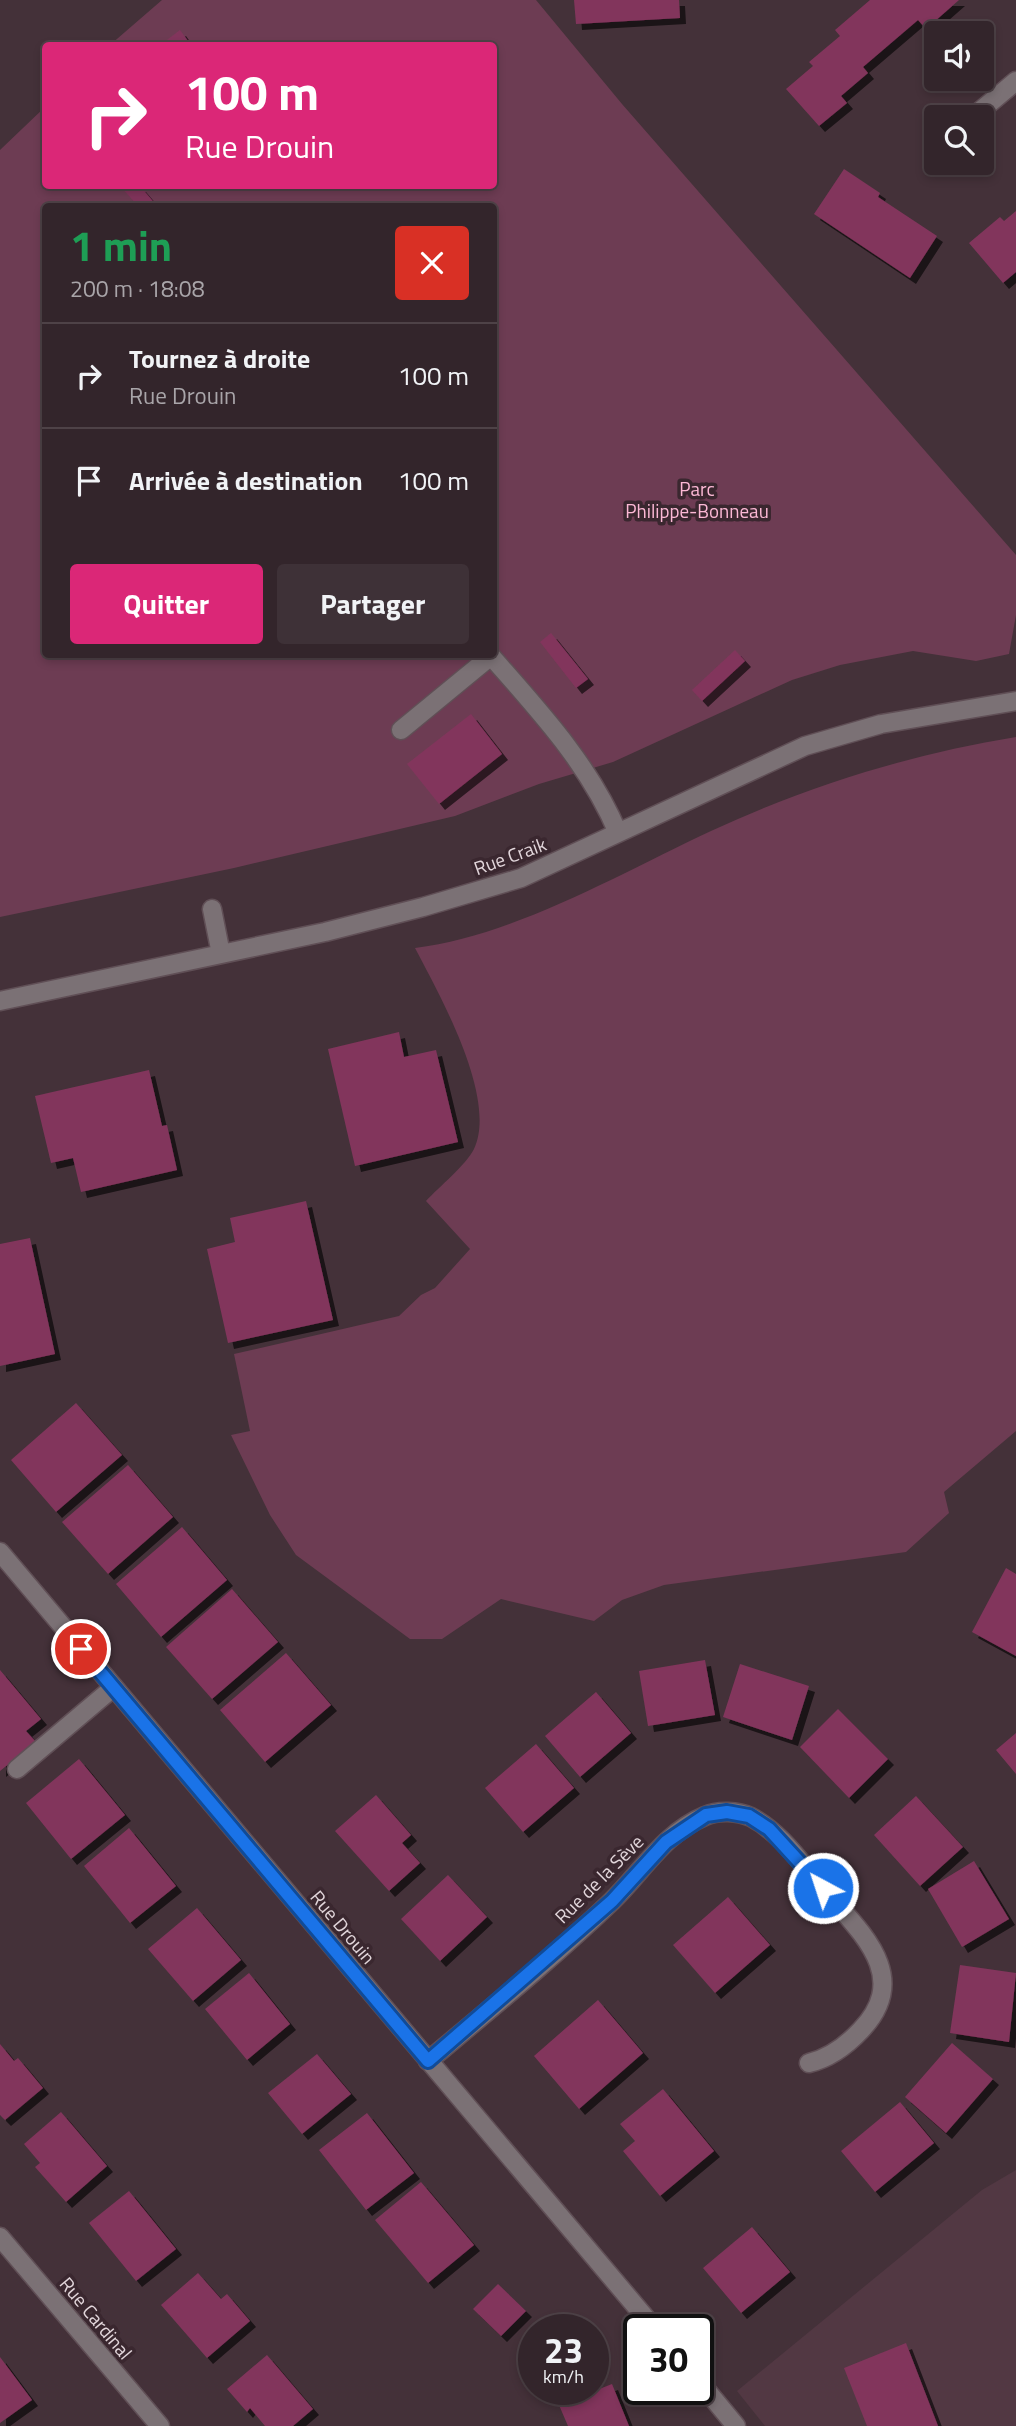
<!DOCTYPE html>
<html lang="fr">
<head>
<meta charset="utf-8">
<style>
  body { margin:0; font-family:"Titillium Web",sans-serif; background:#3e3137; color:#f1f3f6; height:100vh; display:flex; flex-direction:column; font-size:26px; white-space:nowrap }
  * { box-sizing:border-box; margin:0 }
  p { font-size:23px; color:#a9a5a9 }
  .icon { flex:none; width:38px; height:38px; fill:none; stroke:currentColor; stroke-width:2; stroke-linecap:round; stroke-linejoin:round }
  .map { position:relative; flex:1; overflow:hidden }
  .details { position:absolute; left:42px; top:203px; width:455px; height:455px; display:flex; flex-direction:column; background:#33252b; border-radius:7px; box-shadow:0 4px 10px #0003,0 0 0 2px #4e4247 }
  .details>* { flex:none }
  .guide { position:absolute; left:42px; top:42px; width:455px; height:147px; border-radius:7px; box-shadow:0 4px 10px #0003,0 0 0 2px #4e4247; background:#db2777; color:#fff; overflow:hidden }
  .buttons { position:absolute; left:924px; top:21px; display:grid; gap:14px }
  .buttons a { display:grid; place-items:center; width:70px; height:70px; border-radius:7px; background:#33252b; box-shadow:0 4px 10px #0003,0 0 0 2px #4e4247; font-size:35px }
  .speed { position:absolute; left:518px; top:2314px; display:flex; gap:14px; font-size:35px; font-weight:700; text-align:center }
  .speed>* { display:grid; place-content:center; width:91px; height:91px; border-radius:50%; background:#33252b; box-shadow:0 4px 10px #0003,0 0 0 2px #4e4247; line-height:1 }
  .speed small { font-size:18px; font-weight:400 }
  .speed .limit { border:4px solid #111; border-radius:10px; background:#fff; color:#111 }
  .pin { position:absolute; display:grid; place-items:center; width:60px; height:60px; color:#fff; margin:-30px; border:4px solid #fff; border-radius:50%; box-shadow:0 2px 7px #0007 }
  .me { position:absolute; width:77px; margin:-38px; rotate:320deg; stroke-linejoin:round; filter:drop-shadow(0 0 5px #0008) }
  .turn { display:flex; align-items:center; gap:24px; height:147px; padding:0 28px; font-size:32px }
  .turn .icon { width:91px; height:91px; stroke-width:2.5 }
  .turn b { display:block; font-size:49px; line-height:60px }
  .round { display:grid; place-items:center; flex:none; width:74px; height:74px; border-radius:7px; background:#3e3137 }
  .summary { display:flex; align-items:center; justify-content:space-between; height:119px; padding:0 28px }
  h1 { font-size:42px; font-weight:700; line-height:52px; color:#1e9e55 }
  .cta { display:flex; gap:14px; margin-top:auto; padding:14px 28px }
  .cta a { flex:1; height:80px; border-radius:7px; background:#db2777; color:#fff; font-size:28px; font-weight:700; line-height:80px; text-align:center }
  .cta a+a { background:#3e3137; color:#f1f3f6 }
  ul { padding:0; list-style:none }
  li { display:flex; align-items:center; gap:21px; height:105px; padding:0 28px; border-top:2px solid #4e4247 }
  li div { flex:1 }
  li b { display:block; font-size:26px }
  li em { font-style:normal }
  .map>svg:first-child { display:block }
  .built { fill:#523843 }
  .green { fill:#6d3c53; fill-rule:evenodd }
  .building { fill:#82355c; filter:url(#shadow) }
  .lines { fill:none; stroke-linecap:round; stroke-linejoin:round }
  .minor-casing { stroke:#604f56; stroke-width:21 }
  .minor { stroke:#7b7175; stroke-width:18 }
  .route-casing { stroke:#114b97; stroke-width:18 }
  .route { stroke:#1a73e8; stroke-width:12 }
  .labels { text-anchor:middle; stroke-width:7; stroke-linejoin:round; paint-order:stroke }
  .park-label { font-size:19px; fill:#fcb8d5; stroke:#3a272f }
  .street-label { font-size:19px; fill:#e2d6db; stroke:#3a272f }
</style>
</head>
<body>
<div class="map">
<svg width="1016" height="2426" viewBox="0 0 1016 2426">
  <defs>
    <filter id="shadow"><feDropShadow dx="6" dy="6" stdDeviation="0" flood-color="#0009"/></filter>
  </defs>
  <rect width="100%" height="100%" fill="#443139"/>
  <path class="built" d="M1016 2170V2426H765L737 2391 982 2190Z"/>
  <path class="green" d="M162 0H536L622 104 1016 555V615L1009 654 976 661 913 651 840 665 792 680 613 762 539 784 455 816 234 868 0 917V150L45 107 46 186H494V46L110 45ZM46 206H494V654H46Z
    M1016 737V1431L944 1492 949 1513 906 1552 664 1585 622 1600 594 1621 501 1599 442 1639H410L296 1555 270 1515 231 1435 250 1431 234 1354 399 1316 421 1295 435 1288 470 1249 426 1201C439 1187 466 1165 474 1149 498 1098 439 994 415 948 514 936 621 873 711 831 808 786 911 754 1016 737Z"/>
  <path class="building" d="M574 0H679L680 18 576 24Z
    M870 0H959L926 29 918 20 863 67 868 73 841 96 847 103 819 126 786 89 813 66 809 62 840 36 835 30Z
    M180 30 188 41 183 46H159Z
    M844 169 880 193 878 197 937 236 910 278 814 214Z
    M124 186H140L157 206H138L121 187Z
    M1016 211V272L1003 283 969 243 1000 217 1004 221Z
    M551 633 588 679 576 688 540 642Z
    M735 650 745 661 702 701 692 690Z
    M471 714 502 754 439 804 407 764Z
    M399 1032 404 1057 436 1050 458 1142 355 1166 328 1049Z
    M149 1070 162 1126 167 1125 177 1170 81 1192 73 1158 51 1163 35 1096Z
    M306 1201 333 1320 228 1343 207 1249 235 1242 230 1218Z
    M30 1238 55 1354 0 1366V1244Z
    M76 1403 122 1455 56 1512 11 1460Z
    M128 1465 173 1517 108 1574 62 1522Z
    M182 1527 227 1580 161 1637 116 1584Z
    M1006 1568 1016 1574V1656L972 1632Z
    M232 1589 278 1642 212 1699 166 1647Z
    M286 1653 331 1705 265 1762 220 1710Z
    M705 1660 715 1715 648 1726 639 1671Z
    M740 1664 809 1686 792 1740 723 1717Z
    M0 1670 41 1719 26 1731 36 1742 0 1771Z
    M596 1692 631 1733 580 1777 545 1736Z
    M838 1709 888 1759 849 1798 800 1747Z
    M1016 1733V1774L996 1750Z
    M536 1744 574 1788 523 1832 485 1788Z
    M79 1759 125 1815 71 1859 26 1803Z
    M376 1795 411 1835 402 1843 420 1863 389 1891 335 1831Z
    M916 1796 963 1847 920 1886 874 1835Z
    M129 1828 176 1886 130 1923 84 1866Z
    M974 1861 1009 1919 962 1947 928 1889Z
    M448 1875 487 1917 440 1961 401 1919Z
    M728 1897 770 1945 715 1993 673 1945Z
    M197 1908 241 1960 193 2001 148 1949Z
    M960 1965 1016 1973 1009 2042 950 2033Z
    M249 1973 290 2024 247 2060 205 2009Z
    M598 2000 643 2053 579 2109 534 2056Z
    M952 2043 993 2079 946 2133 905 2097Z
    M0 2044 14 2061 18 2058 43 2088 5 2120 0 2115Z
    M317 2054 351 2094 302 2134 268 2093Z
    M663 2089 714 2151 660 2196 623 2151 635 2141 620 2124Z
    M900 2102 934 2143 875 2192 841 2151Z
    M61 2112 107 2166 66 2202 35 2167 40 2163 24 2144Z
    M367 2113 414 2173 366 2210 319 2150Z
    M421 2182 474 2245 428 2283 375 2220Z
    M129 2191 176 2249 136 2281 89 2223Z
    M752 2227 790 2272 741 2313 703 2268Z
    M198 2273 221 2299 227 2294 250 2321 207 2358 161 2305Z
    M498 2284 526 2311 501 2336 473 2309Z
    M906 2343 938 2426H867L844 2368Z
    M267 2355 313 2409 293 2426H265L250 2408 247 2412 227 2389Z
    M0 2357 32 2400 0 2423Z
    M612 2384 629 2426H568L559 2405Z"/>
  <g class="lines">
    <defs>
      <path id="minor" d="M973 117 1016 81
        M401 730 491 656C540 712 589 764 618 833
        M212 909 221 954
        M0 1001 325 932 423 907 521 878 805 746 881 724 1016 701
        M0 1552 655 2329
        M17 1769 114 1687
        M428 2061C490 2009 554 1957 612 1901 642 1872 664 1833 705 1816 718 1810 738 1811 751 1817 780 1832 801 1863 822 1887 859 1931 913 1975 861 2030 846 2046 830 2058 809 2063
        M0 2237 160 2426
        M698 2380 736 2426"/>
    </defs>
    <use href="#minor" class="minor-casing"/>
    <use href="#minor" class="minor"/>
  </g>
  <g class="lines">
    <defs>
      <path id="route" d="M81 1649 428 2061 612 1901 666 1842 706 1815 727 1812 749 1816 769 1829 823 1888"/>
    </defs>
    <use href="#route" class="route-casing"/>
    <use href="#route" class="route"/>
  </g>
  <g class="labels">
    <g class="park-label">
      <text x="697" y="496">Parc<tspan x="697" dy="22">Philippe-Bonneau</tspan></text>
    </g>
    <g class="street-label">
      <text transform="translate(510 856) rotate(-20)" y="7">Rue Craik</text>
      <text transform="translate(599 1879) rotate(-45)" y="7">Rue de la Sève</text>
      <text transform="translate(343 1927) rotate(50)" y="7">Rue Drouin</text>
      <text transform="translate(96 2318) rotate(50)" y="7">Rue Cardinal</text>
    </g>
  </g>
</svg>
<div class="buttons">
<a><svg class="icon" aria-label="sound" viewBox="0 0 24 24"><path d="M4 9h4l5-4v14l-5-4H4zM17 9q2 3 0 6"/></svg></a>
<a><svg class="icon" aria-label="search" viewBox="0 0 24 24"><circle cx="10" cy="10" r="6"/><path d="M15 15l6 6"/></svg></a>
</div>
<div class="speed"><div>23<small>km/h</small></div><div class="limit">30</div></div>
<div class="pin" style="left:81px;top:1649px;background:#d93025"><svg class="icon" aria-label="arrive" viewBox="0 0 24 24"><path d="M6 21V4h12l-3 4 3 4H6"/></svg></div>
<svg class="me" style="left:823px;top:1888px" viewBox="-20 -20 40 40"><circle r="17" fill="#1a73e8" stroke="#fff" stroke-width="3"/><path d="M0-11L8 9 0 5-8 9z" fill="#fff"/></svg>
<div class="guide">
<div class="turn"><svg class="icon" aria-label="right" viewBox="0 0 24 24"><path d="M7 20v-9h11M14 6l5 5-5 5"/></svg><div><b>100 m</b>Rue Drouin</div></div>
</div>
<section class="details">
<div class="summary"><div><h1>1 min</h1><p>200 m · 18:08</p></div><a class="round" style="background:#d93025;color:#fff"><svg class="icon" aria-label="close" viewBox="0 0 24 24"><path d="M6 6l12 12M18 6L6 18"/></svg></a></div>
<ul>
<li><svg class="icon" aria-label="right" viewBox="0 0 24 24"><path d="M7 20v-9h11M14 6l5 5-5 5"/></svg><div><b>Tournez à droite</b><p>Rue Drouin</p></div><em>100 m</em></li>
<li><svg class="icon" aria-label="arrive" viewBox="0 0 24 24"><path d="M6 21V4h12l-3 4 3 4H6"/></svg><div><b>Arrivée à destination</b></div><em>100 m</em></li>
</ul>
<div class="cta"><a>Quitter</a><a>Partager</a></div>
</section>
</div>
</body>
</html>
